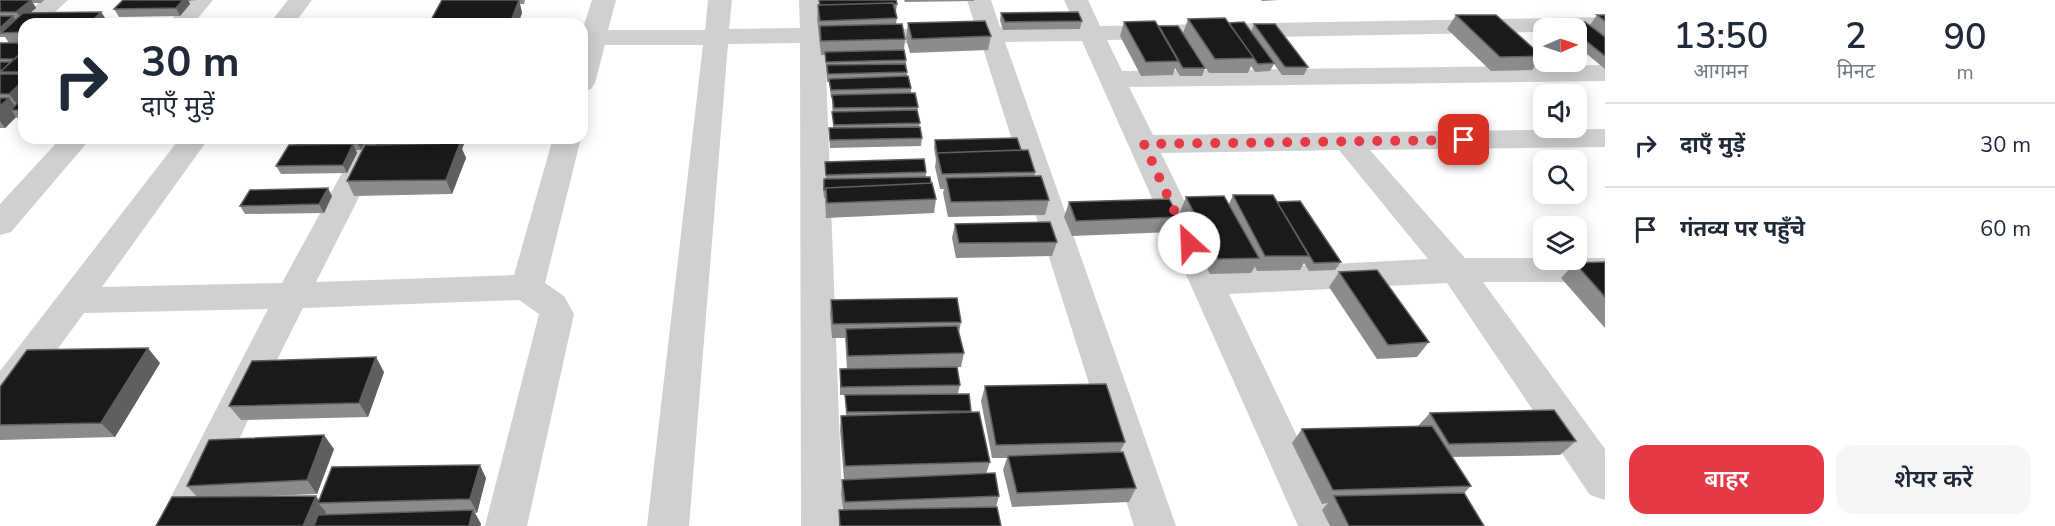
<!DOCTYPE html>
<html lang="hi">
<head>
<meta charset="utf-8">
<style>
  body { margin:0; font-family:"Nunito Sans","Noto Sans Devanagari",sans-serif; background:#f6f6f7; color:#1f2937; height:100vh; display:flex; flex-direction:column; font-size:22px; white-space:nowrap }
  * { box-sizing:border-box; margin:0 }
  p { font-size:20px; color:#747a83 }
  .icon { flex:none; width:33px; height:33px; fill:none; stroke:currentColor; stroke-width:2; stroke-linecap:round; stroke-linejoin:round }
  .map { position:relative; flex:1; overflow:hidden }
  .drawer { display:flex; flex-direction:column; background:#fff; width:450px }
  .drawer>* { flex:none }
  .guide { position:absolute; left:18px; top:18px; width:570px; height:126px; border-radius:18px; box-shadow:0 3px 15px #0003; background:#fff; color:#1f2937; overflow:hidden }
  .needle { width:39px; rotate:88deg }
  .fabs { position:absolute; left:1533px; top:18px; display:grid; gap:12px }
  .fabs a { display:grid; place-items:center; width:54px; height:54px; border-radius:12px; background:#fff; box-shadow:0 3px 15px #0003; font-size:30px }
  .pin { position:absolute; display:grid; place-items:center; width:51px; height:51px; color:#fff; margin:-26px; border-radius:12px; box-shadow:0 3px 9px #0006 }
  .me { position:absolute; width:66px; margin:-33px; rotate:335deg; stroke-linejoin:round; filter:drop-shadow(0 0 4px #0008) }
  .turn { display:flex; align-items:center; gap:21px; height:126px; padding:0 24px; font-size:27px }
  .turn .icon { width:78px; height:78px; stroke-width:2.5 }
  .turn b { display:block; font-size:42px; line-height:51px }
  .eta { display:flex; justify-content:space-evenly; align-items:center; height:102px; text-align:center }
  .eta b { font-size:36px; font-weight:600; line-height:42px }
  .action { display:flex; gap:12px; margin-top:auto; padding:12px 24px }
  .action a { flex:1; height:69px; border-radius:18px; background:#e63946; color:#fff; font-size:24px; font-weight:600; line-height:69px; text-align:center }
  .action a+a { background:#f6f6f7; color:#1f2937 }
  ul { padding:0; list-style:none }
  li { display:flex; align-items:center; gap:18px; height:84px; padding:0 24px; border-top:2px solid #e0e1e3 }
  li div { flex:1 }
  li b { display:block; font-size:22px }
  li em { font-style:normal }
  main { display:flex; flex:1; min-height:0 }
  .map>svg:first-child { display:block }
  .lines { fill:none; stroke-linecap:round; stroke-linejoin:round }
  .minor { fill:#d0d0d0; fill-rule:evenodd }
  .wall { fill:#8c8c8c }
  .shaded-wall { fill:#5f5f5f }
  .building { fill:#1a1a1a; stroke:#5f5f5f; stroke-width:1.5 }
  .route { stroke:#e63946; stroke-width:10; stroke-dasharray:0 18 }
</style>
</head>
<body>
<main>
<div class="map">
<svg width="1605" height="526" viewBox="0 0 1605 526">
  <rect width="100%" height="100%" fill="#fff"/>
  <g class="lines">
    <path class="minor" d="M42 0H68L42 24H24V30L19 29 16 24Z
      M188 0H213L193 24H168Z
      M288 0H312L294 24H269Z
      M592 0H616L608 30H705L708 0H732L729 29 800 28 799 0H823L824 30 976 28 967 0H991L1000 27 1076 26 1064 0H1088L1100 26 1605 17V31L1544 28V32L1107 40 1122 71 1605 65V81L1129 87 1153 135 1605 129V147L1370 150 1465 258H1605V282H1483L1605 449V500L1590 495 1447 283 1229 294 1340 526H1298L1082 41 1005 42 1176 526H1134L981 42 825 45 843 526H801L800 43 728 44 689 526H647L703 45H605L595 83 591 89 582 91V31ZM1339 150 1428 259 1218 270 1161 153Z
      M61 138H91L11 232 0 235V204Z
      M180 138H209L102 287 282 283 361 138H389L316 282 514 275 553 138H581L545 283 564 296 574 314 527 526H485L539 314 519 300 303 308 262 390 199 526H156L268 309 84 313 13 410 0 415V371Z"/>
  </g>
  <path class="wall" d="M0 0H44L41 3H33L36 8 29 13 101 12 109 24H24V118H17L16 117 5 128H0V43H9L5 37H0Z
    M123 0H197L189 1 190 4 180 16 119 17 114 9Z
    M442 0H525L524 4H520L522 13 518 24H431L430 22Z
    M819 0 897 4 896 12H895L897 18 896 24 905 39 904 50 906 60 907 76 911 88V94L918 107 917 112 920 123 919 127 922 138 921 146 830 148 829 128H833L832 98H831L829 82H827L825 55H821L817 19 818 5H819Z
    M904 0H974V1L905 2Z
    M1261 0H1279L1262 1Z
    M1001 13 1082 21 1080 29 1003 30 1000 20Z
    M1456 15 1542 56 1532 70 1491 71 1447 29Z
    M1597 15H1605V69L1576 45V28H1559L1564 22 1590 25Z
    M1188 19 1229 23 1251 32 1254 24 1308 67 1304 75H1282L1274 64 1270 71 1255 72 1251 66 1248 73H1209L1183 33Z
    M1124 22 1158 27 1159 26 1205 68 1202 76H1180L1175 68 1173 75 1141 76 1120 36Z
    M908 23 991 36 988 50 910 53 906 38Z
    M293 138H367L361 150H356L357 153 347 173 281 174 276 166 296 145Z
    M379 138H465L466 139 462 149 466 158 452 194 354 196 347 181 376 145Z
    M935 140 1021 150 1035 172 1034 177 1049 200 1045 215 948 217 943 193 944 189H940L935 167 936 160 934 148Z
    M825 162 926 172V177L931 183 936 199 934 213 826 218 825 198H824L823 188 824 179H826Z
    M1233 195 1277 202 1341 262 1335 270 1309 271 1304 263 1300 270 1257 271 1255 267 1251 273 1210 274 1180 212 1186 197 1229 204Z
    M332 196 324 213 245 214 240 206Z
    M1069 202 1179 217 1173 232 1072 236 1064 217Z
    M955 224 1057 242 1052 256 956 258 952 238Z
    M1605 262V328L1561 278 1575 263Z
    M1339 272 1429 342 1417 357 1377 359 1329 287Z
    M831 300 961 322 959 333 964 353 961 367H957L960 385 958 393 971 411V412L990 462 986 474 999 496 996 507 1001 526H839V510H843L841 494 842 480H844L840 430 841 416H846L845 395H840V369H847L845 338H832L830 315Z
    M160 363 115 437 0 440V387Z
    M384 372 368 417 241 420 229 406Z
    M985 386 1125 442 1120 452 1136 488 1129 502 1012 507 1003 470 1007 458H992L981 401Z
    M1430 413 1576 441 1560 455 1452 457 1471 486 1464 493 1484 526H1330L1322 510 1328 503 1322 504 1292 443 1302 429 1418 426Z
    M334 449 317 494 266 496 319 500 486 478 477 513H475L481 524 480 526H156L197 497 187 486Z"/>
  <path class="shaded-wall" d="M31 0 36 8 22 20 16 12Z
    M183 0H188L190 4 180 16 176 8Z
    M519 0 522 13 518 24H512L511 21Z
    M101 12 109 24H89Z
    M13 16 19 24 1 33 0 31V28Z
    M24 80V105L20 108 9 94Z
    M9 98 18 110H11L16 117 5 128 0 121V106Z
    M355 138H367L361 150Z
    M460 138H465L466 139 462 149 466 158 452 194 446 180Z
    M353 144 357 153 347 173 343 165Z
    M328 188 332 196 324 213 319 204Z
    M148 348 160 363 115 437 101 423Z
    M376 357 384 372 368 417 359 403Z
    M324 435 334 449 317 494 307 480Z
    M480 465 486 478 477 513 470 499Z
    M316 496 321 503H318L326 512 320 526H303Z
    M473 510 481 524 480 526H469Z"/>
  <path class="building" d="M0 0H31L16 12H0Z
    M123 0H183L176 8 114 9Z
    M442 0H519L511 21 430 22Z
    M819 0H896L897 4H893V3L820 5Z
    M893 3 897 18 820 21 818 5Z
    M101 12 89 24H24V32L1 33 23 13Z
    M1078 12 1082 21 1005 22 1001 13Z
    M1456 15H1496L1542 56 1500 57Z
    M1597 15H1605V21Z
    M0 16H13L0 28Z
    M1225 18 1254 58 1215 59 1188 19Z
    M985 21 991 36 912 39 908 23Z
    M1155 21 1178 61 1146 62 1124 22Z
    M1244 22 1274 63 1258 64 1229 23Z
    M1564 22H1585L1605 37V56L1576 33V28H1571Z
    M902 24 905 39 821 41 820 26Z
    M1254 24H1275L1308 67H1285Z
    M1159 26H1178L1205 68H1183Z
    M0 43H24V50L15 59H0Z
    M24 50V72H0Z
    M904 50 906 60 826 62 825 52Z
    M0 62H11L0 72Z
    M905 64 907 72 828 74 827 65Z
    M0 74H24V80L9 94H0Z
    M908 76 911 88 831 90 829 79Z
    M915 93 918 107 834 108 832 95Z
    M24 97V110H11Z
    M0 98H9L0 106Z
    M917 110 920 123 834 125 832 112Z
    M920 127 922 138 830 140 829 128Z
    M379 138H460L458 143 376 145Z
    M1017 138 1021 150 937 153 935 140Z
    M460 143 446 180 347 181 365 145Z
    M353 144 343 165 276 166 289 145Z
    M1028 150 1035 172 942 174 937 153Z
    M924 159 926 172 826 175 825 162Z
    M1041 176 1049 200 951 202 946 178Z
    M930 177 931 183 826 188V190H824V179Z
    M932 183 936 199 827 203 826 188Z
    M328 188 319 204 240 206 250 190Z
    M1233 195H1273L1309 256H1265Z
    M1224 196 1259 258 1218 259 1186 197Z
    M1169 199 1179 217 1076 221 1069 202Z
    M1300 201 1341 262 1314 263 1277 202Z
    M1050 222 1057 242 959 243 955 224Z
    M1605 262V297L1575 263Z
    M1377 270 1429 342 1388 345 1339 272Z
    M957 298 961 322 833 324 831 300Z
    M957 326 964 353 848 356 846 329Z
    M148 348 101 423 0 425V387L27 350Z
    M376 357 359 403 229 406 252 361Z
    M957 367 960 385 841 387 840 369Z
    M1106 384 1125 442 996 445 985 386Z
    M969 394 971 411 847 412 845 395Z
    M1554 410 1576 441 1449 444 1430 413Z
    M979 412 990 462 845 466 841 416Z
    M1432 426 1471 486 1333 490 1302 429Z
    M324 435 307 480 187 486 209 440Z
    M1123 452 1136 488 1017 493 1008 456Z
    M480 465 470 499 318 503 332 467Z
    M995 473 999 496 845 502 842 480Z
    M1464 493 1484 526H1349L1334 496Z
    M316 496 303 526H156L172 497Z
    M997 507 1001 526H840L839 510Z
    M473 510 469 526H314L318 515Z"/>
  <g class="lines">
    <path class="route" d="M1189 243 1144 144 1464 140"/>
  </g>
</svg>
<div class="fabs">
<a><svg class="needle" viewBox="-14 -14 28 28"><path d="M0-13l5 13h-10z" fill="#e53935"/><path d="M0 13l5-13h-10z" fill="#747a83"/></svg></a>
<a><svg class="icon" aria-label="sound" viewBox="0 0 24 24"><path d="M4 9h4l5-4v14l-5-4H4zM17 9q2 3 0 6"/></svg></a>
<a><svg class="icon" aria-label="search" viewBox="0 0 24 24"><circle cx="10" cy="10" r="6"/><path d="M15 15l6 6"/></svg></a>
<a><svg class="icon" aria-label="layers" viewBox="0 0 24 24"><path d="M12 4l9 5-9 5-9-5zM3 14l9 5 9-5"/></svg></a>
</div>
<div class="pin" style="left:1464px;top:140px;background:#d93025"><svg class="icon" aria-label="arrive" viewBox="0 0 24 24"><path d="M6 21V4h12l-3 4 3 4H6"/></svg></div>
<svg class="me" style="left:1189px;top:243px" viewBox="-20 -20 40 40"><circle r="19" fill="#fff"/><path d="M0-13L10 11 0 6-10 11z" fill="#e63946"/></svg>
<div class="guide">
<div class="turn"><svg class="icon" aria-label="right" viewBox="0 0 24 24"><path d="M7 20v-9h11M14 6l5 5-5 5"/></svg><div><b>30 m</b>दाएँ मुड़ें</div></div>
</div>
</div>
<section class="drawer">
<div class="eta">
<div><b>13:50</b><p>आगमन</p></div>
<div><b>2</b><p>मिनट</p></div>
<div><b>90</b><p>m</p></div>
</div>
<ul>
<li><svg class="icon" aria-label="right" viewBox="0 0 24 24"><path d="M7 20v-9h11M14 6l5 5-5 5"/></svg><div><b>दाएँ मुड़ें</b></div><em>30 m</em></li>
<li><svg class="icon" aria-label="arrive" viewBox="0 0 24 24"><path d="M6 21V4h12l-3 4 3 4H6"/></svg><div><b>गंतव्य पर पहुँचे</b></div><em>60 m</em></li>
</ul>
<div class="action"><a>बाहर</a><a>शेयर करें</a></div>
</section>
</main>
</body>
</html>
